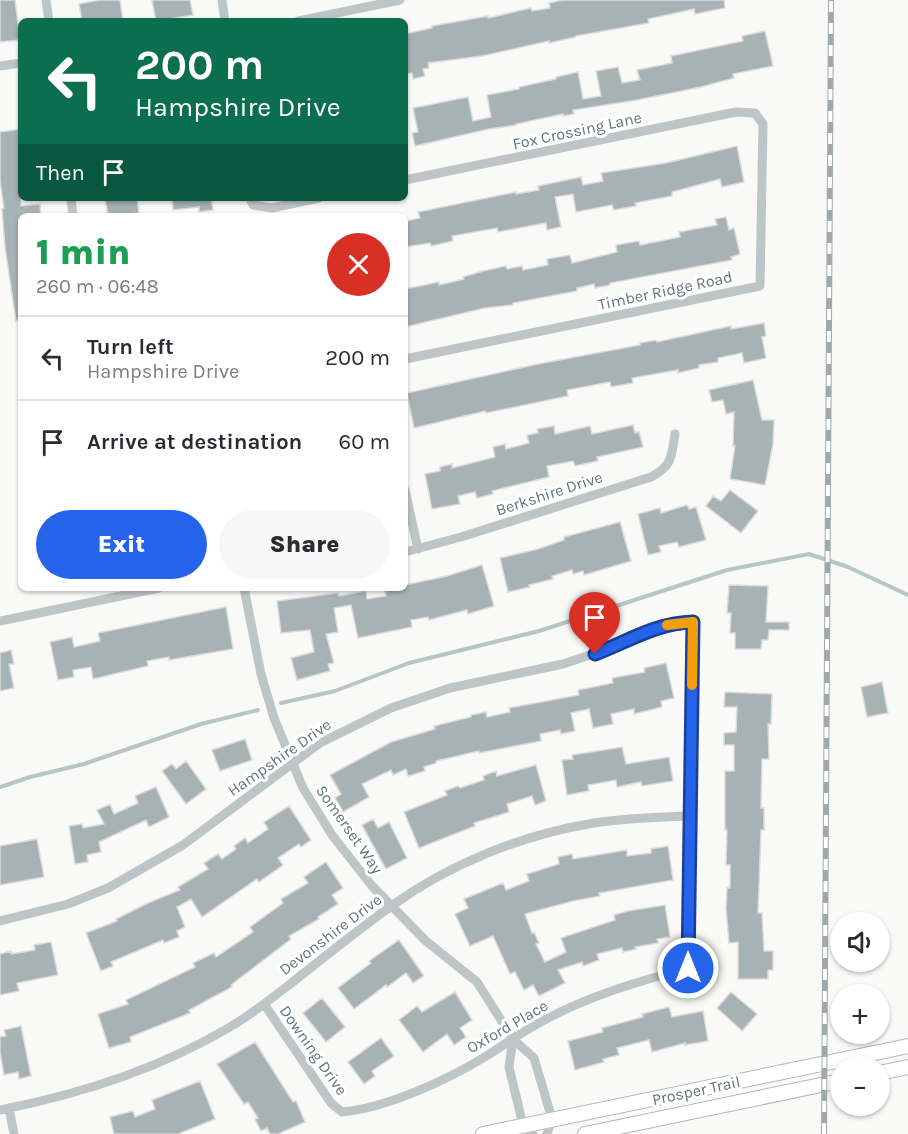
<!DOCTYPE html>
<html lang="en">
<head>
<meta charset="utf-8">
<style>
  body { margin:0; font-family:Karla,sans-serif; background:#f7f7f7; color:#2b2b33; height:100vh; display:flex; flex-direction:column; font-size:22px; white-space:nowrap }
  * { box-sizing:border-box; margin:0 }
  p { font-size:20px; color:#7c7c81 }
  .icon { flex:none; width:33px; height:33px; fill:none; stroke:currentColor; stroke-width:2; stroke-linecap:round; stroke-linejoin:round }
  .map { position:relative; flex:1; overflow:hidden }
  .details { position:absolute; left:18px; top:213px; width:390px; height:378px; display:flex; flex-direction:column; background:#fff; border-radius:9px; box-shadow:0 2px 4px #0004 }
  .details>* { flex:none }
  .hud { position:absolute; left:18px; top:18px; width:390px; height:183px; border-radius:9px; box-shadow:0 2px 4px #0004; background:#0b6e4f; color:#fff; overflow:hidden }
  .fabs { position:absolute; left:830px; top:912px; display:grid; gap:12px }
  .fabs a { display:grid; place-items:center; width:60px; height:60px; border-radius:50%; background:#fff; box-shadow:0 2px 4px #0004; font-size:30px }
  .pin { position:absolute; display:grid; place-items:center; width:51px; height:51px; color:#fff; margin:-62px -26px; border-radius:50% 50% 50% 0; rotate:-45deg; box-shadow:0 0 6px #0007 }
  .pin .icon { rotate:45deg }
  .me { position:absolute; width:66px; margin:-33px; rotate:0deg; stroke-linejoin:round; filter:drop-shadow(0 0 4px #0008) }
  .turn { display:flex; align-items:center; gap:21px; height:126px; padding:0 18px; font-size:27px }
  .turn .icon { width:78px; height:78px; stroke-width:2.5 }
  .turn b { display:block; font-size:42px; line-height:51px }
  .then { display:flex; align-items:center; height:57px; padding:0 18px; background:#0003; gap:12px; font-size:22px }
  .round { display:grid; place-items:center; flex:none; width:63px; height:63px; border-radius:32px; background:#f7f7f7 }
  .overview { display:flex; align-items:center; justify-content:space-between; height:102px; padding:0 18px }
  h1 { font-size:36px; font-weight:800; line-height:45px; color:#1e9e55 }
  .button { display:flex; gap:12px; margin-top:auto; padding:12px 18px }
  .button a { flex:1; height:69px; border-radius:36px; background:#2563eb; color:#fff; font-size:24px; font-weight:800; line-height:69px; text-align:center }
  .button a+a { background:#f7f7f7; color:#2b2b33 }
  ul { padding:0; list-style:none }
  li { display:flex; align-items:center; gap:18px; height:84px; padding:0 18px; border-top:2px solid #e1e1e2 }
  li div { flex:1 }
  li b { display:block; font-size:22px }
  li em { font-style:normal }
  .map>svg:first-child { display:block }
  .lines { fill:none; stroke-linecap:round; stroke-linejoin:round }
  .stream { stroke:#b5c6c5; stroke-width:4 }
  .building { fill:#a6b2b4; stroke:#dbdbda; stroke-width:1.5 }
  .secondary-casing { stroke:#b1b9bb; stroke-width:16 }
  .minor { stroke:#bec5c6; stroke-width:9 }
  .secondary { stroke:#fff; stroke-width:14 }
  .rail-casing { stroke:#9fa9ab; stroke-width:6 }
  .rail { stroke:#fff; stroke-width:4; stroke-dasharray:11; stroke-linecap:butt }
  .route-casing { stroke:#184099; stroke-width:15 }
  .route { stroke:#2563eb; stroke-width:10 }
  .slow { stroke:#f59e0b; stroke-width:10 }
  .labels { text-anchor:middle; stroke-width:6; stroke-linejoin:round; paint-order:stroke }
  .street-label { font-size:16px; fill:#62767a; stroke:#fff }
</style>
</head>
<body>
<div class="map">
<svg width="908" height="1134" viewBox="0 0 908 1134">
  <rect width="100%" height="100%" fill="#f9f9f7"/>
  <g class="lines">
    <path class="stream" d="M281 703 335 691 409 663 539 631 727 570 809 554 848 567 908 595
      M0 787 30 777 84 764 201 724 258 710"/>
  </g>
  <path class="building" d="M0 0H15L20 40 0 42Z
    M99 0H120L123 21H82L79 4Z
    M152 0H190L193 15 156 21Z
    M562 0H724L725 8 695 14 694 9 648 19 649 23 576 36V37L549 43V41L482 56 428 63 429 68 423 69 425 76 413 79 412 73 405 74V34L432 28V26L488 16V18L531 8 532 11 550 8 549 3Z
    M765 31 773 66 733 74 734 78 701 87 637 100 573 110 574 114 563 116V114L516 124V125L489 129 415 146 412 133 418 132 413 108 468 97 473 121 491 117 487 95 519 89V87L556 79V77L578 72 583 99 601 96 596 71 618 67 622 83 640 80 637 70 672 63 671 56 743 41 742 36Z
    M21 129V206L40 204 41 216H21V320L16 321 5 247 2 209 4 208 0 181V132Z
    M737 146 744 182 722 187 720 179 672 192V196L635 203 636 206 614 210 612 205 576 212 573 194 555 197 561 227 547 230 546 223 498 232 497 228 452 236 453 241 431 246 430 243 405 247V221L420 218 418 212 516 192V194L539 190 538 186 581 177 583 185 603 181 601 173 666 163Z
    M105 198H137L139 213 108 216Z
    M172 198H211L213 210 199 212V207L173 210Z
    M726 217 729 230 734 228 740 254 731 257 732 260 610 283V285L595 288 594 284 577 288V291L513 303V305L485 308 405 327V289L439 282V285L464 279 463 277 483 271 506 266 507 269 522 266 523 270 548 265 547 259 570 255 572 263 617 252 616 245 639 241 640 245 680 237 679 232 717 225 715 219Z
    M764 323 766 336 762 337 766 358 744 363 742 353 718 358V362L699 365V368L678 373V370L632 378 633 383 611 387 610 382 567 390 568 396 486 413 485 411 414 428 407 393 538 364 640 345V343L656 340 657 342 731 326V329Z
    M753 380 762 420H774L773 444 765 485 730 479 735 446H733L734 412 726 414 723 400 712 402 709 390Z
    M633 425 635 433 639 432 643 447 597 457 598 461 575 466 573 461 547 466 549 477 492 491 493 494 477 498 475 492 458 496 460 504 432 509 425 474 440 471V467L452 464V468L495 457 493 447 505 444 506 449 529 443 527 435 538 433 537 429 554 426 555 434 590 426 592 434Z
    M730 490 758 511 741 533 706 506 713 496 721 501Z
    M687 505 689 509 696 507 706 540 679 547 677 542 659 546 661 552 648 555 638 514 660 508 661 513Z
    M620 522 631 561 584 575 583 571 573 574 572 570 552 576 553 579 529 585 530 587 508 592 500 558 538 549 564 540V537Z
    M482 565 494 606 468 614 467 610 429 620 428 617 411 620 412 627 358 638 351 605 334 608 338 632 326 634 334 663 328 664 330 671 297 680 291 658 314 652 310 630 281 633 277 601 338 593 339 596 366 591 367 599 386 596 384 589 405 588V585L447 576Z
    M729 585 768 586 766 622H789V630H769L768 640H762L761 649H735V633H730L731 613H727Z
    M226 607 233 649 169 660V657L147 661 148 666 93 679 91 667 73 670 74 677 58 680 50 642 72 637 74 647 100 641 98 633Z
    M11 650 14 664H9L14 688 0 691V653Z
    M666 663 674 698 661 701 662 707 634 714V709L611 714 613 724 593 728 589 709 571 713 575 731 561 734 560 730 540 734 541 741 479 753V751L436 761V763L424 767 425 771 408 776 406 769 393 775 391 770 362 784 369 797 343 812 335 798 341 794 330 775 391 742 435 729 434 726 471 717V715L486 712 487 717 510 712 509 708 579 695 578 690 613 683 612 678 645 672 644 668Z
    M882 682 888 713 867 717 861 687Z
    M725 692 772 694 771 724H768L769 759H762L761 808H764V830H761L758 913H762L764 951H773V970H768V979H738V942L729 943 726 908 727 888H730V865H726L727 830H725V771H734V745H724V733L736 732 737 707H724Z
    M245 739 252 760 220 771 212 750Z
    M622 747 626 764 669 757 673 781 642 786 641 782 617 787 616 780 588 785 589 791 567 795 562 760 573 759 572 755Z
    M186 761 206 789 186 804 162 771 172 764 176 769Z
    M536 765 546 801 535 805 532 796 507 804 509 812 474 823 475 826 419 848 404 812 447 795 445 791 458 786 460 788 484 780 483 776 496 771 497 776Z
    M156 787 169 817 149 827 146 820 99 842 101 852 87 855 88 862 75 864 69 826 82 824 83 828 104 824 97 810 110 804 114 814 138 803 135 796Z
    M289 806 311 840 301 847 299 844 278 858 283 865 259 882 257 879 202 917 191 899 177 907 185 927 177 931 179 937 164 943 163 940 111 962 113 966 101 971 86 933 117 921 116 919 148 903 180 890 178 887 208 869 204 863 218 854 222 859 236 849 234 846 245 838 248 843 268 829 264 822Z
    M373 819 378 828 389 822 407 858 386 869 362 825Z
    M37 839 44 877 0 885V846Z
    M668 846 673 880 599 893 600 896 573 901 525 914 532 933 534 932 539 943 536 944 545 962 566 952 561 938 615 920 614 915 628 911 665 905 670 937 657 939 658 943 635 947 636 949 623 952 622 948 597 954 599 960 583 966 582 962 558 970 565 983 539 996 533 985 524 990 515 972 510 974 493 936 470 946 455 914 468 908 464 899 503 883 506 890 524 883 529 881 527 874 559 864 558 857 572 854 573 859 627 850V856L651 853V849Z
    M326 862 343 888 332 895 338 904 318 917 319 919 289 936 291 939 231 985 232 987 189 1010 190 1013 130 1037 131 1042 109 1048 98 1014 128 1004 126 1000 195 967 193 963 214 953 216 957 253 932 250 927 283 903 281 899 308 883 304 877Z
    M399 940 424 976 413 983 406 973 387 987 386 985 354 1009 338 988 371 963 369 961Z
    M51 942 58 975 17 983 19 991 0 995V954L11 951V954L35 950 34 945Z
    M455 992 472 1020 460 1028 466 1037 454 1045 447 1034 423 1052 399 1020 417 1006 422 1012Z
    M731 992 757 1014 742 1031 717 1008Z
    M322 998 345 1027 326 1042 303 1013Z
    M669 1007 672 1017 703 1011 708 1041 685 1045V1043L652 1052 649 1040 617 1048 619 1055 603 1059 604 1062 575 1070 568 1041 603 1032 602 1028 643 1017 642 1014Z
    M21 1026 31 1076 19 1079 18 1072 4 1075 0 1052V1037L6 1036 4 1030Z
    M381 1038 394 1056 372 1071 375 1076 364 1084 348 1062Z
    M255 1042 293 1102 296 1101 305 1122 278 1134H270L267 1128 261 1131 255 1119 258 1118 248 1102 244 1104 217 1064Z
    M200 1081 215 1119 178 1134H114L110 1117 133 1111 135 1117 155 1109 152 1100Z"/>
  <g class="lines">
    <defs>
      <path id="secondary" d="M879 1073 908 1067
        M483 1134 908 1046
        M585 1134 840 1081"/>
    </defs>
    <use href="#secondary" class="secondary-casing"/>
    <path class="minor" d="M46 0 49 21
      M222 0 225 21
      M298 21 400 0
      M0 66 21 63
      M405 180 736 112 755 113 763 124 760 286 405 359
      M71 198 73 216
      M250 198 253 205 272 208 319 198
      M405 490 418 549
      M405 552 461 537 651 477C673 465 671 457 675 434
      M244 588 261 674 274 718 303 788 332 835 372 886 426 941 477 982 513 1039 534 1058 552 1119 547 1134
      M0 621 159 588
      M0 921 68 904 108 888 183 845 320 743 391 708 450 688 563 664 620 645 661 626 674 623 693 622 688 968C636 982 585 997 537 1024 519 1034 501 1047 483 1058 445 1081 386 1108 342 1112L331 1103 264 1004
      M513 1039 509 1067 523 1125 533 1134
      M9 1108 14 1134
      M0 1110C81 1094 159 1069 230 1027 251 1015 270 999 289 985 322 959 355 932 390 907 449 864 521 835 594 823 625 818 657 817 689 816"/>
    <use href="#secondary" class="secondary"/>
    <defs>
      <path id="rail" d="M824 1134 831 0"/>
    </defs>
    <use href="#rail" class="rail-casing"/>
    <use href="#rail" class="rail"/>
  </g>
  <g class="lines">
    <defs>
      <path id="route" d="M595 654C629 641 656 623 693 622L688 968"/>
    </defs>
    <use href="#route" class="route-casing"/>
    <use href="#route" class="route"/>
    <path class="slow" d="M667 625 693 622 692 685"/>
  </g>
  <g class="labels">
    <g class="street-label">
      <text transform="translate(577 130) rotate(-12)" y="6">Fox Crossing Lane</text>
      <text transform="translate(665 290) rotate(-12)" y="6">Timber Ridge Road</text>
      <text transform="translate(549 493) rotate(-18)" y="6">Berkshire Drive</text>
      <text transform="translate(279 757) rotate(-35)" y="6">Hampshire Drive</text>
      <text transform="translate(350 829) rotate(55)" y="6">Somerset Way</text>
      <text transform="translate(330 934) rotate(-37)" y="6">Devonshire Drive</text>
      <text transform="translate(507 1026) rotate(-30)" y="6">Oxford Place</text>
      <text transform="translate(314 1050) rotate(55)" y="6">Downing Drive</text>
      <text transform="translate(696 1090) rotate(-12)" y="6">Prosper Trail</text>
    </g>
  </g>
</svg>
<div class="fabs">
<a><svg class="icon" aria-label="sound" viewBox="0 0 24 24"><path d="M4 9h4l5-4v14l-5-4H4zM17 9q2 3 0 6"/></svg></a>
<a>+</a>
<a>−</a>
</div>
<div class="pin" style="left:595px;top:654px;background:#d93025"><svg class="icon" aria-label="arrive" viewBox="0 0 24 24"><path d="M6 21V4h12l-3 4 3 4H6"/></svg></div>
<svg class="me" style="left:688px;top:968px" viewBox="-20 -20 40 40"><circle r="17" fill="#2563eb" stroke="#fff" stroke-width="3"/><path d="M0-11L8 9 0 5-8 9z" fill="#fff"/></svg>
<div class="hud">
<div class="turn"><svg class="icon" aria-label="left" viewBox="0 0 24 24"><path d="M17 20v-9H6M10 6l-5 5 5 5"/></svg><div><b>200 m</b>Hampshire Drive</div></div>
<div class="then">Then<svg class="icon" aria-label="arrive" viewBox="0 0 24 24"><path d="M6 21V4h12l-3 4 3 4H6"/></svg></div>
</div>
<section class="details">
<div class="overview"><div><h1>1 min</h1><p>260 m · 06:48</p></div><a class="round" style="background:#d93025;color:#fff"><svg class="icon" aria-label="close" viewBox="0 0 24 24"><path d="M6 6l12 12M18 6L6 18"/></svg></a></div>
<ul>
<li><svg class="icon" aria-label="left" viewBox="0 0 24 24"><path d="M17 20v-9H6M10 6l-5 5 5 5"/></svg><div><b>Turn left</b><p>Hampshire Drive</p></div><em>200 m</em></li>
<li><svg class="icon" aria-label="arrive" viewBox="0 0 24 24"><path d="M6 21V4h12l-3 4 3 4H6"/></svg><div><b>Arrive at destination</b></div><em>60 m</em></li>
</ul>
<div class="button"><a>Exit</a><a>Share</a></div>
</section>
</div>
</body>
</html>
